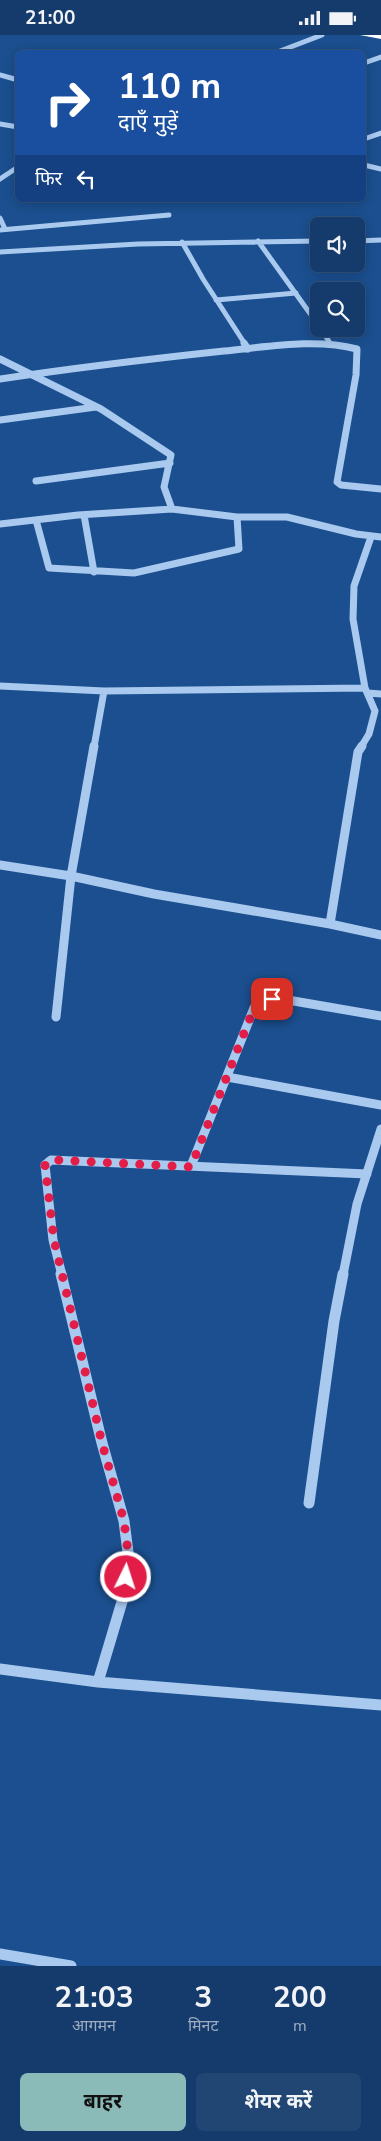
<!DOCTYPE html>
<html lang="hi">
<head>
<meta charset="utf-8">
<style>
  body { margin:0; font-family:"Nunito Sans","Noto Sans Devanagari",sans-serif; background:#214673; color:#f1f3f6; height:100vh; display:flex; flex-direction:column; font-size:19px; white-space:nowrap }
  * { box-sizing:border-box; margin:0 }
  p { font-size:16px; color:#9dadc1 }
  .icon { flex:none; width:28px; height:28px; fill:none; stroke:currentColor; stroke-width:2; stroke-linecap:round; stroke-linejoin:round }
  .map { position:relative; height:1931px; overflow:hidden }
  .side { display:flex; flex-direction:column; background:#143b6b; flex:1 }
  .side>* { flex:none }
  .hud { position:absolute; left:15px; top:15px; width:351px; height:152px; border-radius:8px; box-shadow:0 2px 12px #0003,0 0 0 1px #33557e; background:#1a4fa0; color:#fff; overflow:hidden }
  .tools { position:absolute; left:310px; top:182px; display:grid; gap:10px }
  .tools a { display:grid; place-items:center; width:55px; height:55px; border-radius:8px; background:#143b6b; box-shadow:0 2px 12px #0003,0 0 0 1px #33557e; font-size:25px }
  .pin { position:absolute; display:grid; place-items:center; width:42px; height:42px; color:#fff; margin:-21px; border-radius:10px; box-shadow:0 2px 8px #0006 }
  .me { position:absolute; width:55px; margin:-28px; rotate:4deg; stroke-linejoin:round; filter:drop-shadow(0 0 4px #0008) }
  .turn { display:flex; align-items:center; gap:18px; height:105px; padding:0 20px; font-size:22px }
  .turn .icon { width:65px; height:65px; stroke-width:2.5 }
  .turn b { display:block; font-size:35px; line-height:42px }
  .then { display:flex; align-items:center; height:48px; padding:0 20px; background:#0003; gap:10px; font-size:19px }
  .eta { display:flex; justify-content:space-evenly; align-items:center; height:85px; text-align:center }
  .eta b { font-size:30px; font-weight:700; line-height:35px }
  .cta { display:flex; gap:10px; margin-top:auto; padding:10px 20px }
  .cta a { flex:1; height:58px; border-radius:8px; background:#8bbbb9; color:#111; font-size:20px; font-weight:700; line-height:58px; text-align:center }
  .cta a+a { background:#214673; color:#f1f3f6 }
  .status { display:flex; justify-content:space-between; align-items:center; height:35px; padding:0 25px; background:#143b6b; direction:ltr }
  .status svg { height:14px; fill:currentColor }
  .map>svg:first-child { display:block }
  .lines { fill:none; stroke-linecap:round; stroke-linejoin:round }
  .minor-far3 { stroke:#a9c9ee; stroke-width:5 }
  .minor-far2 { stroke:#a9c9ee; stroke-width:7 }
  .minor-far1 { stroke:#a9c9ee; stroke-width:9 }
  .minor { stroke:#a9c9ee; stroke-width:11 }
  .highway { fill:#fff; fill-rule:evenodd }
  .route { stroke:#e11d48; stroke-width:9; stroke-dasharray:0 16.2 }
</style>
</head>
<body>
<div class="status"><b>21:00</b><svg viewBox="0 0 49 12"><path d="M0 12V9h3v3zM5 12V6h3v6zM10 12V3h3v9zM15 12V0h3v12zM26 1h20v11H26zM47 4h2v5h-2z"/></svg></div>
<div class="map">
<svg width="381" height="1931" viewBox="0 0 381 1931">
  <rect width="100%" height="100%" fill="#1b4f8f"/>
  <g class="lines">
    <path class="minor-far3" d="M275 18 322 0
      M364 28 381 22
      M0 40 18 45
      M0 89 18 92
      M364 104 381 98
      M364 130 381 134
      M0 144 18 132
      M0 183 5 194
      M0 195 169 180
      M258 206 319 291
      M356 206 381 205
      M182 207 203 244 245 309
      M0 217 138 209 319 206
      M216 265 296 258
      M321 294 330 308"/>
    <path class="minor-far2" d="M244 308 248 314
      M0 324 101 374 171 420 164 452 172 474
      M0 344C74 333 149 324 224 316 267 312 315 303 357 314L356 340 337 447 341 450 381 454
      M0 385 96 372
      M36 446 170 428
      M84 480 94 537
      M36 485 49 533 134 538 239 514 237 482
      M0 489 78 480 172 474 237 482H287L356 499 381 502
      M0 651 104 656 365 653
      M368 658 381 659
      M94 712 104 656
      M361 712 369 699 375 676 365 653 353 584 354 551 371 502"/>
    <path class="minor-far1" d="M0 830 71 841 154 859 330 889 381 900
      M330 889 358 717 362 711
      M56 982 71 841 94 711
      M227 1042 381 1070
      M191 1131 254 973 261 965 282 964 381 981
      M62 1240 53 1205 45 1130 51 1125 367 1139
      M343 1240 357 1169 381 1094"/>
    <path class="minor" d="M61 1239 102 1408 124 1486 129 1525 124 1560 98 1647
      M309 1468 334 1286 343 1239
      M0 1634 98 1647 381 1670
      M0 1919 71 1931"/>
    <path class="highway" d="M360 0H381V4Z"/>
  </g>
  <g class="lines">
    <path class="route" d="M126 1542 129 1525 124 1486 102 1408 54 1205 45 1130 51 1125H56L191 1132 254 973 261 965 272 964"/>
  </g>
</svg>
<div class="tools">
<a><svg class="icon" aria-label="sound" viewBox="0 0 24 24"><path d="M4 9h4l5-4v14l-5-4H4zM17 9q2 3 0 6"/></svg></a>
<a><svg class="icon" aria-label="search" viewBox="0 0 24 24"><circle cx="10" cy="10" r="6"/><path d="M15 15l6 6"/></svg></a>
</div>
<div class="pin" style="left:272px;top:964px;background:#d93025"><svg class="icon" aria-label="arrive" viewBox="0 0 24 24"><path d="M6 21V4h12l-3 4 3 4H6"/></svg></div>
<svg class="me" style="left:126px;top:1542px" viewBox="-20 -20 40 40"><circle r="17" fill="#e11d48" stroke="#fff" stroke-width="3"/><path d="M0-11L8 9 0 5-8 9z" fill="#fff"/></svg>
<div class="hud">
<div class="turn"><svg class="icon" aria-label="right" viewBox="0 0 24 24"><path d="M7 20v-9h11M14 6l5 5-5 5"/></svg><div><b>110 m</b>दाएँ मुड़ें</div></div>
<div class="then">फिर<svg class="icon" aria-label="left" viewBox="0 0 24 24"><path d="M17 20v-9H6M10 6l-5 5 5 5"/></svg></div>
</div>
</div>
<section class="side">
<div class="eta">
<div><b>21:03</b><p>आगमन</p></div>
<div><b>3</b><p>मिनट</p></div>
<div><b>200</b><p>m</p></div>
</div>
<div class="cta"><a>बाहर</a><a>शेयर करें</a></div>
</section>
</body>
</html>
